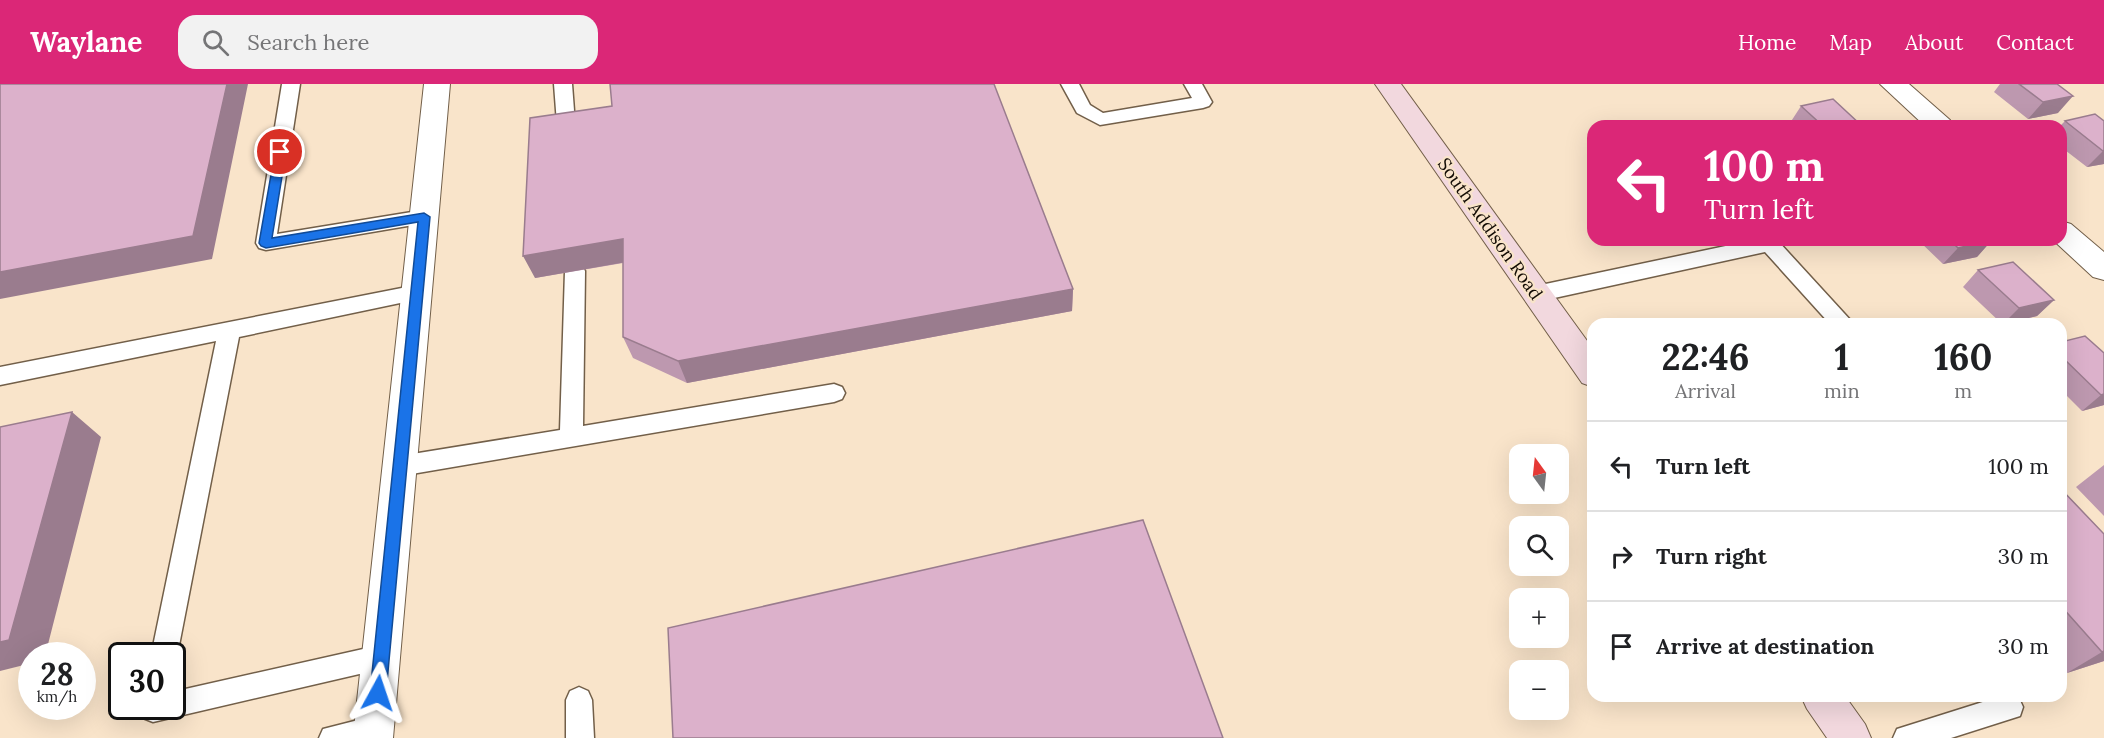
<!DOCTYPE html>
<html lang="en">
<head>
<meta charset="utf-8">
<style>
  body { margin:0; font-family:Lora,serif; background:#f2f2f2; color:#202124; height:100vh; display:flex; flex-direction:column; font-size:22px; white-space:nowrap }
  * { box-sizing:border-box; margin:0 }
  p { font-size:20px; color:#757577 }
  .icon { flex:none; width:33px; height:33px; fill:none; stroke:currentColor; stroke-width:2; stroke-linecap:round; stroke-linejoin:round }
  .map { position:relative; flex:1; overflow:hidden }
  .drawer { position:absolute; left:1587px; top:234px; width:480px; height:384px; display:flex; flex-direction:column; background:#fff; border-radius:18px; box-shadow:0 6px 24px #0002 }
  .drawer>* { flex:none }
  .banner { position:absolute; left:1587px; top:36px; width:480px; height:126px; border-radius:18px; box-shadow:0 6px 24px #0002; background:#db2777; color:#fff; overflow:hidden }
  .needle { width:39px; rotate:345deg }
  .controls { position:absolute; left:1509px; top:360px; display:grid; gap:12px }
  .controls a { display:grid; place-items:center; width:60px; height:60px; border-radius:12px; background:#fff; box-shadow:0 6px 24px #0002; font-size:30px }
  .speed { position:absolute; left:18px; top:558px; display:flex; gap:12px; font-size:30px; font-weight:700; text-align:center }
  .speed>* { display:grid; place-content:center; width:78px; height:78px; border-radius:50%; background:#fff; box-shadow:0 6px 24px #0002; line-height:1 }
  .speed small { font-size:15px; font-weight:400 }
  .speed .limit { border:3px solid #111; border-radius:9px; background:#fff; color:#111 }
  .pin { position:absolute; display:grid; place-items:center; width:51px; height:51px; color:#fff; margin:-26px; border:3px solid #fff; border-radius:50%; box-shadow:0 2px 6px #0007 }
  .me { position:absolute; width:66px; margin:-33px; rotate:5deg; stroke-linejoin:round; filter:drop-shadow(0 0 4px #0008) }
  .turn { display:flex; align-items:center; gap:21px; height:126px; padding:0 18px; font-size:27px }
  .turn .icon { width:78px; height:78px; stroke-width:2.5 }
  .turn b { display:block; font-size:42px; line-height:51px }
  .eta { display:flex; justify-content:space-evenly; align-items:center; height:102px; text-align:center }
  .eta b { font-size:36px; font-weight:700; line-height:42px }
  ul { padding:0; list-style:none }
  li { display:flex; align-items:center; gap:18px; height:90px; padding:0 18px; border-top:2px solid #e0e0e0 }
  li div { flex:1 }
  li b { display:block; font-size:22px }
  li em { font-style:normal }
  header { display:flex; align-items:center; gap:36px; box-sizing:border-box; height:84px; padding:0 30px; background:#db2777; color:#fff }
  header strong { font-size:28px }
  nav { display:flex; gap:33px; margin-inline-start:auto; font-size:21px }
  .search { width:420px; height:54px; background:#f2f2f2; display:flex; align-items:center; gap:15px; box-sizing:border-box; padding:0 21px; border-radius:18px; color:#757577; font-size:22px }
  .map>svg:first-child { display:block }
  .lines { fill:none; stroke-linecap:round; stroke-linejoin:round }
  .lane-casing { stroke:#725f49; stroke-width:3 }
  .street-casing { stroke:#725f49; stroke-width:2 }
  .secondary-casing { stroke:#725f49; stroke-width:2 }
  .lane { fill:#fff; fill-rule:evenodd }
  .street { fill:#fff; fill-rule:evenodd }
  .secondary { fill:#f2d8de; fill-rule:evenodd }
  .wall { fill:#bd98af }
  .shaded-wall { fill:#9a7c8e }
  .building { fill:#dcb1cb; stroke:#9a7c8e; stroke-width:1.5 }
  .route { fill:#1a73e8; stroke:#114b97; stroke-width:1.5 }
  .labels { text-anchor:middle; stroke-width:4.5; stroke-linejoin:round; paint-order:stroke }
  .street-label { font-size:18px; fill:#130c04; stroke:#f9e4ca }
</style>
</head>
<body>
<header>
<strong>Waylane</strong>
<div class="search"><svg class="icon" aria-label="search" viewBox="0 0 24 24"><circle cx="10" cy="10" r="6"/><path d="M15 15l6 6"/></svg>Search here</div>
<nav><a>Home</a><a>Map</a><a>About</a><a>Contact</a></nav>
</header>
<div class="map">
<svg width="2104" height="654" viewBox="0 0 2104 654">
  <rect width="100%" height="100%" fill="#f9e4ca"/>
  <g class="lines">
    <defs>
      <path id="lane" d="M282 0H300L277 150 424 126 431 128 434 133 431 138 266 166 259 164 256 159Z
        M554 0H572L576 53 574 57H560L558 53Z
        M1061 0H1079L1090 21 1103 29 1192 14 1184 0H1202L1212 18 1209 22 1203 24 1100 41 1077 29Z
        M1754 156H1777L1854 240H1830L1765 168 1536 218 1529 215 1526 210 1529 205 1536 202Z
        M575 180 582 182 585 187 583 342 834 300 842 303 845 309 842 315 834 318 400 392 392 389 388 382 392 375 400 372 560 346 565 187 568 182Z
        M417 201 424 204 427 209 424 214 239 253 177 572 172 581V572H151L216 257 0 301V283Z
        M381 561 390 564 394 573 390 582 381 585 153 638 143 634 140 625V622H172V608Z
        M579 603 588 607 592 616 594 654H566V616L570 607Z
        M1987 612H2018L2023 623 2020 632 1951 654H1893L1897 645 1989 616Z
        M374 632 384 636 388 645 384 654H319L323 645Z"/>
      <path id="street" d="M424 0H450L393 654H353Z
        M1880 0H1909L1950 36 1954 42H1925Z
        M2061 137 2071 140 2104 168V196L2093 193 2053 156H2061Z"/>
      <path id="secondary" d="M1375 0H1401L1593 265V303L1582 299Z
        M1801 612H1845L1865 640 1871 654H1827L1807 625Z"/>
    </defs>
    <use href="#lane" class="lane-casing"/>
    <use href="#street" class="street-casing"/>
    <use href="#secondary" class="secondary-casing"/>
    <use href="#lane" class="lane"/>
    <use href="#street" class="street"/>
    <use href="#secondary" class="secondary"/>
  </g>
  <path class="wall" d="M2000 0H2057L2058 29 2028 35 1994 8Z
    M612 22 1073 205 1072 227 687 299 633 274 623 253V179L535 194Z
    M1801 22 1862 42H1794L1790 39Z
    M2065 37H2104V80L2087 83 2061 63V42H2060Z
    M1918 156H1992L1977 173 1943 180Z
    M1978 186 2054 216 2037 232 2002 240 1963 203Z
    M2061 258 2104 269V321L2082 327 2061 306Z
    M2104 381V432L2076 403Z
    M2061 405 2104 450V577L2067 589 2061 582Z"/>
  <path class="shaded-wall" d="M227 0H248L212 175 0 215V188Z
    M2073 12 2058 29 2028 35 2043 18Z
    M2104 66V80L2087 83Z
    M623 155 632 177 535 194 523 172Z
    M1992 156 1977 173 1943 180 1958 164Z
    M1073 205 1072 227 687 299 678 277Z
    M2054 216 2037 232 2003 240 2019 224Z
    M2104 310V321L2082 327 2101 311Z
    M72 328 101 353 45 572H32V579L0 587V558Z
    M2104 567V577L2067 589 2102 568Z"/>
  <path class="building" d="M0 0H227L193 152 0 188Z
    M610 0H994L1073 205 678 277 623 253V155L523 172 530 34 612 22Z
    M2019 0H2057L2073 12 2043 18Z
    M1833 15 1862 42H1823L1801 22Z
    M2095 30 2104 37V66L2103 67 2065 37Z
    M1950 156H1992L1958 164Z
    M2013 178 2054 216 2019 224 1978 186Z
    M2085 252 2104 269V310L2101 311 2061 272V258Z
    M72 328 9 556 0 558V343Z
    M2061 405 2104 450V567L2102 568 2061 522Z
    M1143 436 1223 654H673L668 544Z"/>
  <path class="route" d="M280 65 286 68 272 154 424 129 430 133 386 609 383 614 378 617 372 614 370 609 418 138 266 164 261 162 259 159 275 68Z"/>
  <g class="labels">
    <g class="street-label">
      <text transform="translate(1490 145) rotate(55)" y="6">South Addison Road</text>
    </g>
  </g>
</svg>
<div class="controls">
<a><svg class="needle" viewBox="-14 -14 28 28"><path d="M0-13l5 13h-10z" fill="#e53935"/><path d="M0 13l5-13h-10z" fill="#757577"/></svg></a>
<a><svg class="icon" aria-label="search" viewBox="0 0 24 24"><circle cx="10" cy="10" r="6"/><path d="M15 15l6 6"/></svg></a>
<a>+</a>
<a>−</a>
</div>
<div class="speed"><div>28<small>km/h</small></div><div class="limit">30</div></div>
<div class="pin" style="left:280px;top:68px;background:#d93025"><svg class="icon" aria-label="arrive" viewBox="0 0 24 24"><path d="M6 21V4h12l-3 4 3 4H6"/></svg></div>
<svg class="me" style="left:378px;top:609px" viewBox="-20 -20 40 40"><path d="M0-17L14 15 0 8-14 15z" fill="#1a73e8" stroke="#fff" stroke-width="4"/></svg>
<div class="banner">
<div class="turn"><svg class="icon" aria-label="left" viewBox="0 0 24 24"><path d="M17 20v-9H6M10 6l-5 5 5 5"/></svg><div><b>100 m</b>Turn left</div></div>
</div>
<section class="drawer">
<div class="eta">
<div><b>22:46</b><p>Arrival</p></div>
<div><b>1</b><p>min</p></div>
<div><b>160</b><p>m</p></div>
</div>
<ul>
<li><svg class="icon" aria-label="left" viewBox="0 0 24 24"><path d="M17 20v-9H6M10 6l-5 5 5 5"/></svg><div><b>Turn left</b></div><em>100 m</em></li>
<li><svg class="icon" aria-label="right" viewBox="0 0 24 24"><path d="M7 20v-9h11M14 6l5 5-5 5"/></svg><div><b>Turn right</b></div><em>30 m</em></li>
<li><svg class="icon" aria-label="arrive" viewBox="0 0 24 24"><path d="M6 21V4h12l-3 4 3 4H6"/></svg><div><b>Arrive at destination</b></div><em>30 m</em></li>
</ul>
</section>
</div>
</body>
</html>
